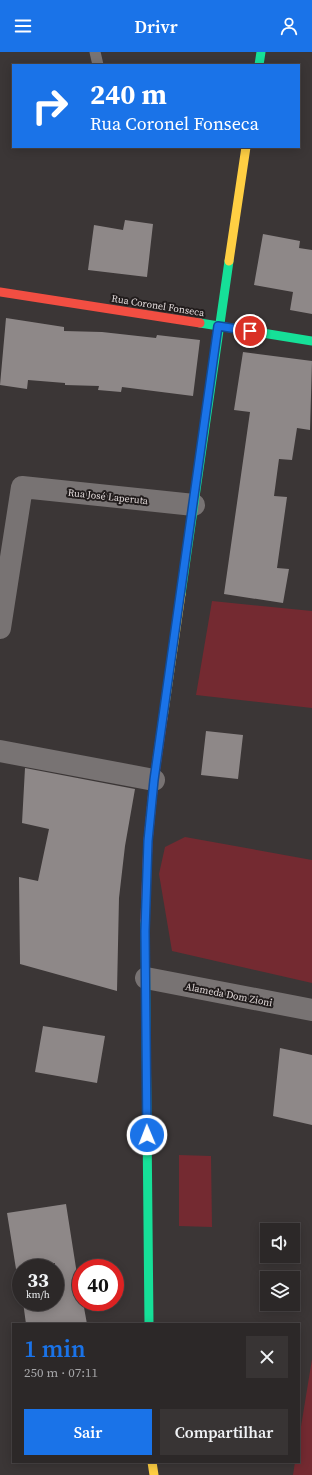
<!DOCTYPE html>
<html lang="pt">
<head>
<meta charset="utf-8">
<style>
  body { margin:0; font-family:"Source Serif 4",serif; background:#383434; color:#f1f3f6; height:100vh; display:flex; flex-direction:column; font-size:15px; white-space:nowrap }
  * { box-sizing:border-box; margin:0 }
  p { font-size:13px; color:#a6a6a8 }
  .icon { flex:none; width:22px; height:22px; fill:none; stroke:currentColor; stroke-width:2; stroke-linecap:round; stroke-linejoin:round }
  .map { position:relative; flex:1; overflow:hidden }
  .side { position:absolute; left:12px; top:1271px; width:288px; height:140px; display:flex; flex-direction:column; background:#2c2828; border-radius:0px; box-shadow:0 2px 10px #0003,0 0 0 1px #484445 }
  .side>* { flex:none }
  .guide { position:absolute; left:12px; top:12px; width:288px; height:84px; border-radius:0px; box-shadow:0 2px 10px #0003,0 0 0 1px #484445; background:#1a73e8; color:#fff; overflow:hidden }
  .fabs { position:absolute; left:260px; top:1171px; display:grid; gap:8px }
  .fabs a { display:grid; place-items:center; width:40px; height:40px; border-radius:0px; background:#2c2828; box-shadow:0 2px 10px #0003,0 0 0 1px #484445; font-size:20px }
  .speed { position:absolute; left:12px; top:1207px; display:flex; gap:8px; font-size:20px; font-weight:700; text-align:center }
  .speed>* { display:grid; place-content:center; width:52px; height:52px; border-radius:50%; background:#2c2828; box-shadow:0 2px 10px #0003,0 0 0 1px #484445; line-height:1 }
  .speed small { font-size:10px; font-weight:400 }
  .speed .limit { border:6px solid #d22; background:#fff; color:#111 }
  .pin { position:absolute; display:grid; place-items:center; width:34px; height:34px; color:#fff; margin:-17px; border:2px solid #fff; border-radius:50%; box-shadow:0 1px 4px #0007 }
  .me { position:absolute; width:44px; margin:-22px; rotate:359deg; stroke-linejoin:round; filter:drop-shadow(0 0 3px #0008) }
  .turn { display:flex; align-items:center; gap:14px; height:84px; padding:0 12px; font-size:18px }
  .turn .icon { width:52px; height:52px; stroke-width:2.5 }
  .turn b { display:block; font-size:28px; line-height:34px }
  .round { display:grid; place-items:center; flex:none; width:42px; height:42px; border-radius:0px; background:#383434 }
  .summary { display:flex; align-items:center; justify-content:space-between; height:68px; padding:0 12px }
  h1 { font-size:24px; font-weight:600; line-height:30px; color:#1a73e8 }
  .primary-button { display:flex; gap:8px; margin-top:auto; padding:8px 12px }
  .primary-button a { flex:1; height:46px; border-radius:0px; background:#1a73e8; color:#fff; font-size:16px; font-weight:600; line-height:46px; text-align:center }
  .primary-button a+a { background:#383434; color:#f1f3f6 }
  header { display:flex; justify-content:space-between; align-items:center; height:52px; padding:0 12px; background:#1a73e8; color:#fff; font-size:18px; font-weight:600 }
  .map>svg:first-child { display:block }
  .green { fill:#742a31 }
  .building { fill:#8e8888 }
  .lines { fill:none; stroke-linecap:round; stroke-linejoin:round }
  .lane { stroke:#787373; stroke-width:11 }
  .street { stroke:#787373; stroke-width:22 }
  .fast { stroke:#16e098; stroke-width:9 }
  .slow { stroke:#ffcf43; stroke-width:9 }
  .jam { stroke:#f24e42; stroke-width:9 }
  .route-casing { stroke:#114b97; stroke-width:10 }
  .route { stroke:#1a73e8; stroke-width:7 }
  .labels { text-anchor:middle; stroke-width:4; stroke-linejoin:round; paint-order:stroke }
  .street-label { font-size:10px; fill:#e2dada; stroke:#211c1c }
</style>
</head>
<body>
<header><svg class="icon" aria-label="menu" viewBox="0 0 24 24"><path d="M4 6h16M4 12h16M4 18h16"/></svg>Drivr<svg class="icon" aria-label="person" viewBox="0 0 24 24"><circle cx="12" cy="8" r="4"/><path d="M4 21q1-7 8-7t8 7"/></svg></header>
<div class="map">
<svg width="312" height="1423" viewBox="0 0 312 1423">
  <rect width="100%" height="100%" fill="#3b3636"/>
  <path class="green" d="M212 549 312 559V656L196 643Z
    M185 785 312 808V931L172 899 159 822 165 795Z
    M179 1103 211 1104 212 1175 179 1174Z
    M312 1307V1423H293L295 1410H299V1387Z"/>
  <path class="building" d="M125 168 153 172 147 225 88 218 94 173 123 178Z
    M263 182 300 189 299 196 312 198V262L290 258 293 240 254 233Z
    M6 266 64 275V279L102 280 156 286 157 283 200 288 193 344 122 335 121 340 98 338 99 334 65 333V331L28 328 27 337 0 333Z
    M243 300 312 309 310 378 297 376 292 408 279 407 274 444 287 445 277 516 289 517 283 551 224 542 250 360 234 358Z
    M206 679 243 683 238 727 201 723Z
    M25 716 135 737 125 794 119 846 117 939 20 912 19 825 38 829 49 777 22 771Z
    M43 974 105 984 97 1031 35 1020Z
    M280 996 312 1003V1073L273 1064Z
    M66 1152 79 1235 81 1236V1250H83L87 1272H26L23 1250H55V1211L16 1217 7 1161Z"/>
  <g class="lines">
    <path class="lane" d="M95 0 98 13"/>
    <path class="street" d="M0 576 22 435 194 453
      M0 699 154 728
      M146 926 312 958"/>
    <path class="fast" d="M259 13 261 0
      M200 271 312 289
      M181 542 229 209
      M145 869 149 1272"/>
    <path class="slow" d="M229 209 246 95
      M163 666 181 542
      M152 1410 154 1423"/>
    <path class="jam" d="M0 240 200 271
      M145 869 148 789 154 728 163 666"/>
  </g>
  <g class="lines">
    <defs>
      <path id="route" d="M147 1083 145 879 148 789 154 728 218 274 250 279"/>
    </defs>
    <use href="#route" class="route-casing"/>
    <use href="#route" class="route"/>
  </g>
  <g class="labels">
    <g class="street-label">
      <text transform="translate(158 253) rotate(9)" y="4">Rua Coronel Fonseca</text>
      <text transform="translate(108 444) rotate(6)" y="4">Rua José Laperuta</text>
      <text transform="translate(229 942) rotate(11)" y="4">Alameda Dom Zioni</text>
    </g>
  </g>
</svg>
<div class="fabs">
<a><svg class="icon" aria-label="sound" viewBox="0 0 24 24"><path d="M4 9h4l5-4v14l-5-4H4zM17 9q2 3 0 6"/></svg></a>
<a><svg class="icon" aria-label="layers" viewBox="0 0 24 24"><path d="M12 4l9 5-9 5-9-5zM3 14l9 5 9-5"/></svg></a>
</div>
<div class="speed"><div>33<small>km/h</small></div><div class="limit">40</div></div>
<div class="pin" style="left:250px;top:279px;background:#d93025"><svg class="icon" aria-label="arrive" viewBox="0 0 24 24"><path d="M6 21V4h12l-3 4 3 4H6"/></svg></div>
<svg class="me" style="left:147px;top:1083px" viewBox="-20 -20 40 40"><circle r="17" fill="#1a73e8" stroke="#fff" stroke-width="3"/><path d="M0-11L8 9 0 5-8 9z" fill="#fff"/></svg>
<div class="guide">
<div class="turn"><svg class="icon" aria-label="right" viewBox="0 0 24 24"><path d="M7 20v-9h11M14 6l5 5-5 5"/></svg><div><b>240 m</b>Rua Coronel Fonseca</div></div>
</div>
<section class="side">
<div class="summary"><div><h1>1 min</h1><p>250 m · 07:11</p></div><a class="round"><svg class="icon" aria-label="close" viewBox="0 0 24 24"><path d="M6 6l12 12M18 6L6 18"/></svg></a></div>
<div class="primary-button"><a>Sair</a><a>Compartilhar</a></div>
</section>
</div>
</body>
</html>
